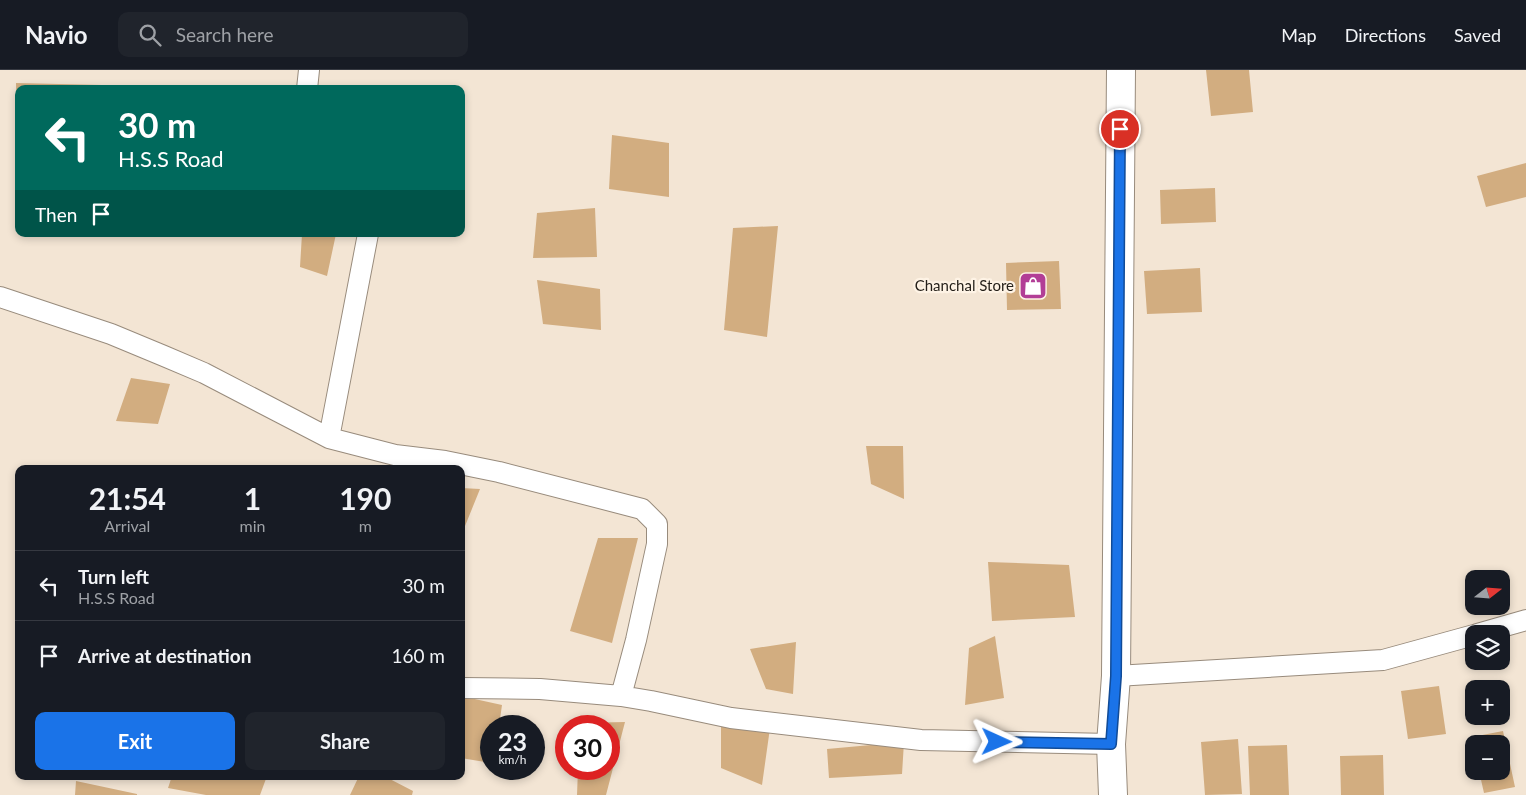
<!DOCTYPE html>
<html lang="en">
<head>
<meta charset="utf-8">
<style>
  body { margin:0; font-family:Lato,sans-serif; background:#20242c; color:#f1f3f6; height:100vh; display:flex; flex-direction:column; font-size:19px; white-space:nowrap }
  * { box-sizing:border-box; margin:0 }
  p { font-size:16px; color:#9ea1a6 }
  .icon { flex:none; width:28px; height:28px; fill:none; stroke:currentColor; stroke-width:2; stroke-linecap:round; stroke-linejoin:round }
  .map { position:relative; flex:1; overflow:hidden }
  .panel { position:absolute; left:15px; top:395px; width:450px; height:315px; display:flex; flex-direction:column; background:#171b24; border-radius:10px; box-shadow:0 2px 8px #0003 }
  .panel>* { flex:none }
  .guide { position:absolute; left:15px; top:15px; width:450px; height:152px; border-radius:10px; box-shadow:0 2px 8px #0003; background:#00695c; color:#fff; overflow:hidden }
  .needle { width:32px; rotate:73deg }
  .tools { position:absolute; left:1465px; top:500px; display:grid; gap:10px }
  .tools a { display:grid; place-items:center; width:45px; height:45px; border-radius:10px; background:#171b24; box-shadow:0 2px 8px #0003; font-size:25px }
  .speed { position:absolute; left:480px; top:645px; display:flex; gap:10px; font-size:25px; font-weight:700; text-align:center }
  .speed>* { display:grid; place-content:center; width:65px; height:65px; border-radius:50%; background:#171b24; box-shadow:0 2px 8px #0003; line-height:1 }
  .speed small { font-size:12px; font-weight:400 }
  .speed .limit { border:8px solid #d22; background:#fff; color:#111 }
  .pin { position:absolute; display:grid; place-items:center; width:42px; height:42px; color:#fff; margin:-21px; border:2px solid #fff; border-radius:50%; box-shadow:0 1px 5px #0007 }
  .me { position:absolute; width:55px; margin:-28px; rotate:91deg; stroke-linejoin:round; filter:drop-shadow(0 0 4px #0008) }
  .turn { display:flex; align-items:center; gap:18px; height:105px; padding:0 20px; font-size:22px }
  .turn .icon { width:65px; height:65px; stroke-width:2.5 }
  .turn b { display:block; font-size:35px; line-height:42px }
  .then { display:flex; align-items:center; height:48px; padding:0 20px; background:#0003; gap:10px; font-size:19px }
  .eta { display:flex; justify-content:space-evenly; align-items:center; height:85px; text-align:center }
  .eta b { font-size:30px; font-weight:700; line-height:35px }
  .action { display:flex; gap:10px; margin-top:auto; padding:10px 20px }
  .action a { flex:1; height:58px; border-radius:10px; background:#1a73e8; color:#fff; font-size:20px; font-weight:700; line-height:58px; text-align:center }
  .action a+a { background:#20242c; color:#f1f3f6 }
  ul { padding:0; list-style:none }
  li { display:flex; align-items:center; gap:15px; height:70px; padding:0 20px; border-top:1px solid #363941 }
  li div { flex:1 }
  li b { display:block; font-size:19px }
  li em { font-style:normal }
  header { display:flex; align-items:center; gap:30px; box-sizing:border-box; height:70px; padding:0 25px; background:#171b24; border-bottom:1px solid #363941 }
  header strong { font-size:24px }
  nav { display:flex; gap:28px; margin-inline-start:auto; font-size:18px }
  .search { width:350px; height:45px; background:#20242c; display:flex; align-items:center; gap:12px; box-sizing:border-box; padding:0 18px; border-radius:10px; color:#9ea1a6; font-size:19px }
  .map>svg:first-child { display:block }
  .building { fill:#d2ad80 }
  .lines { fill:none; stroke-linecap:round; stroke-linejoin:round }
  .street-casing { stroke:#988b7c; stroke-width:22 }
  .highway-casing { stroke:#988b7c; stroke-width:30 }
  .street { stroke:#fff; stroke-width:20 }
  .highway { stroke:#fff; stroke-width:28 }
  .route-casing { stroke:#114b97; stroke-width:12 }
  .route { stroke:#1a73e8; stroke-width:9 }
  .labels { text-anchor:middle; stroke-width:4.5; stroke-linejoin:round; paint-order:stroke }
  .poi-label { font-size:15px; fill:#231e18; stroke:#fef3e5; text-anchor:end }
</style>
</head>
<body>
<header>
<strong>Navio</strong>
<div class="search"><svg class="icon" aria-label="search" viewBox="0 0 24 24"><circle cx="10" cy="10" r="6"/><path d="M15 15l6 6"/></svg>Search here</div>
<nav><a>Map</a><a>Directions</a><a>Saved</a></nav>
</header>
<div class="map">
<svg width="1526" height="725" viewBox="0 0 1526 725">
  <rect width="100%" height="100%" fill="#f3e5d4"/>
  <path class="building" d="M1206 0H1249L1253 42 1211 46Z
    M16 13 102 15V19H19V59H17Z
    M612 65 669 73V127L609 119Z
    M1526 93V127L1486 137 1477 106Z
    M1215 118 1216 152 1161 154 1160 120Z
    M595 138 597 187 533 188 537 143Z
    M778 156 767 267 724 260 733 158Z
    M302 164H336L327 206 300 197Z
    M1059 191 1061 239 1007 240 1006 193Z
    M1200 198 1202 242 1147 244 1144 201Z
    M537 210 600 219 601 260 543 254Z
    M131 308 170 314 158 354 116 351Z
    M866 376H903L904 429 871 414Z
    M461 418 480 419 461 466Z
    M598 468H638L612 573 570 561Z
    M988 492 1069 495 1075 547 992 551Z
    M995 566 1004 628 965 635 969 578Z
    M796 572 793 624 766 619 750 579Z
    M1439 616 1446 664 1408 669 1401 621Z
    M461 626 502 635 499 656H491V693L461 688Z
    M625 652 606 725H577L578 699H609V656H579V653Z
    M721 655 770 658 762 715 721 698Z
    M1503 661 1515 717 1484 723 1479 701H1501V674H1473L1472 667Z
    M1238 669 1242 724 1205 725 1201 672Z
    M904 672 902 704 829 708 827 679Z
    M1287 675 1289 725H1250L1248 676Z
    M1383 685 1384 725H1341L1340 686Z
    M172 706H267L260 725H206L168 718Z
    M359 706H384L413 721 412 725H350Z
    M76 711 137 724V725H75Z"/>
  <g class="lines">
    <defs>
      <path id="street" d="M307 19 309 0
        M0 227 111 264 164 286 204 303 329 368 395 385 445 391 499 402 642 439 657 454V474L636 570 621 626 651 631 731 648 921 670 1111 674
        M329 368 368 164
        M1477 564 1526 550
        M1116 606 1383 590 1474 565
        M461 618 540 619 621 626"/>
      <path id="highway" d="M1113 725 1111 674 1116 606 1121 0"/>
    </defs>
    <use href="#street" class="street-casing"/>
    <use href="#highway" class="highway-casing"/>
    <use href="#street" class="street"/>
    <use href="#highway" class="highway"/>
  </g>
  <g class="lines">
    <defs>
      <path id="route" d="M997 672 1111 674 1116 606 1120 59"/>
    </defs>
    <use href="#route" class="route-casing"/>
    <use href="#route" class="route"/>
  </g>
  <defs>
    <symbol id="shop-square" viewBox="-11 -11 22 22"><rect x="-9" y="-9" width="18" height="18" rx="4" fill="#b23e96" stroke="#fef3e5"/><path d="M-5-2.5h2.3a2.7 3.5 0 0 1 5.4 0H5L5.5 6h-11ZM-1.5-2.5h3a1.5 2.3 0 0 0-3 0Z" fill="#fff"/></symbol>
  </defs>
  <g fill-rule="evenodd">
    <use href="#shop-square" x="1017" y="200" width="32" height="32"/>
  </g>
  <g class="labels">
    <g class="poi-label">
      <text x="1014" y="221">Chanchal Store</text>
    </g>
  </g>
</svg>
<div class="tools">
<a><svg class="needle" viewBox="-14 -14 28 28"><path d="M0-13l5 13h-10z" fill="#e53935"/><path d="M0 13l5-13h-10z" fill="#9ea1a6"/></svg></a>
<a><svg class="icon" aria-label="layers" viewBox="0 0 24 24"><path d="M12 4l9 5-9 5-9-5zM3 14l9 5 9-5"/></svg></a>
<a>+</a>
<a>−</a>
</div>
<div class="speed"><div>23<small>km/h</small></div><div class="limit">30</div></div>
<div class="pin" style="left:1120px;top:59px;background:#d93025"><svg class="icon" aria-label="arrive" viewBox="0 0 24 24"><path d="M6 21V4h12l-3 4 3 4H6"/></svg></div>
<svg class="me" style="left:997px;top:672px" viewBox="-20 -20 40 40"><path d="M0-17L14 15 0 8-14 15z" fill="#1a73e8" stroke="#fff" stroke-width="4"/></svg>
<div class="guide">
<div class="turn"><svg class="icon" aria-label="left" viewBox="0 0 24 24"><path d="M17 20v-9H6M10 6l-5 5 5 5"/></svg><div><b>30 m</b>H.S.S Road</div></div>
<div class="then">Then<svg class="icon" aria-label="arrive" viewBox="0 0 24 24"><path d="M6 21V4h12l-3 4 3 4H6"/></svg></div>
</div>
<section class="panel">
<div class="eta">
<div><b>21:54</b><p>Arrival</p></div>
<div><b>1</b><p>min</p></div>
<div><b>190</b><p>m</p></div>
</div>
<ul>
<li><svg class="icon" aria-label="left" viewBox="0 0 24 24"><path d="M17 20v-9H6M10 6l-5 5 5 5"/></svg><div><b>Turn left</b><p>H.S.S Road</p></div><em>30 m</em></li>
<li><svg class="icon" aria-label="arrive" viewBox="0 0 24 24"><path d="M6 21V4h12l-3 4 3 4H6"/></svg><div><b>Arrive at destination</b></div><em>160 m</em></li>
</ul>
<div class="action"><a>Exit</a><a>Share</a></div>
</section>
</div>
</body>
</html>
